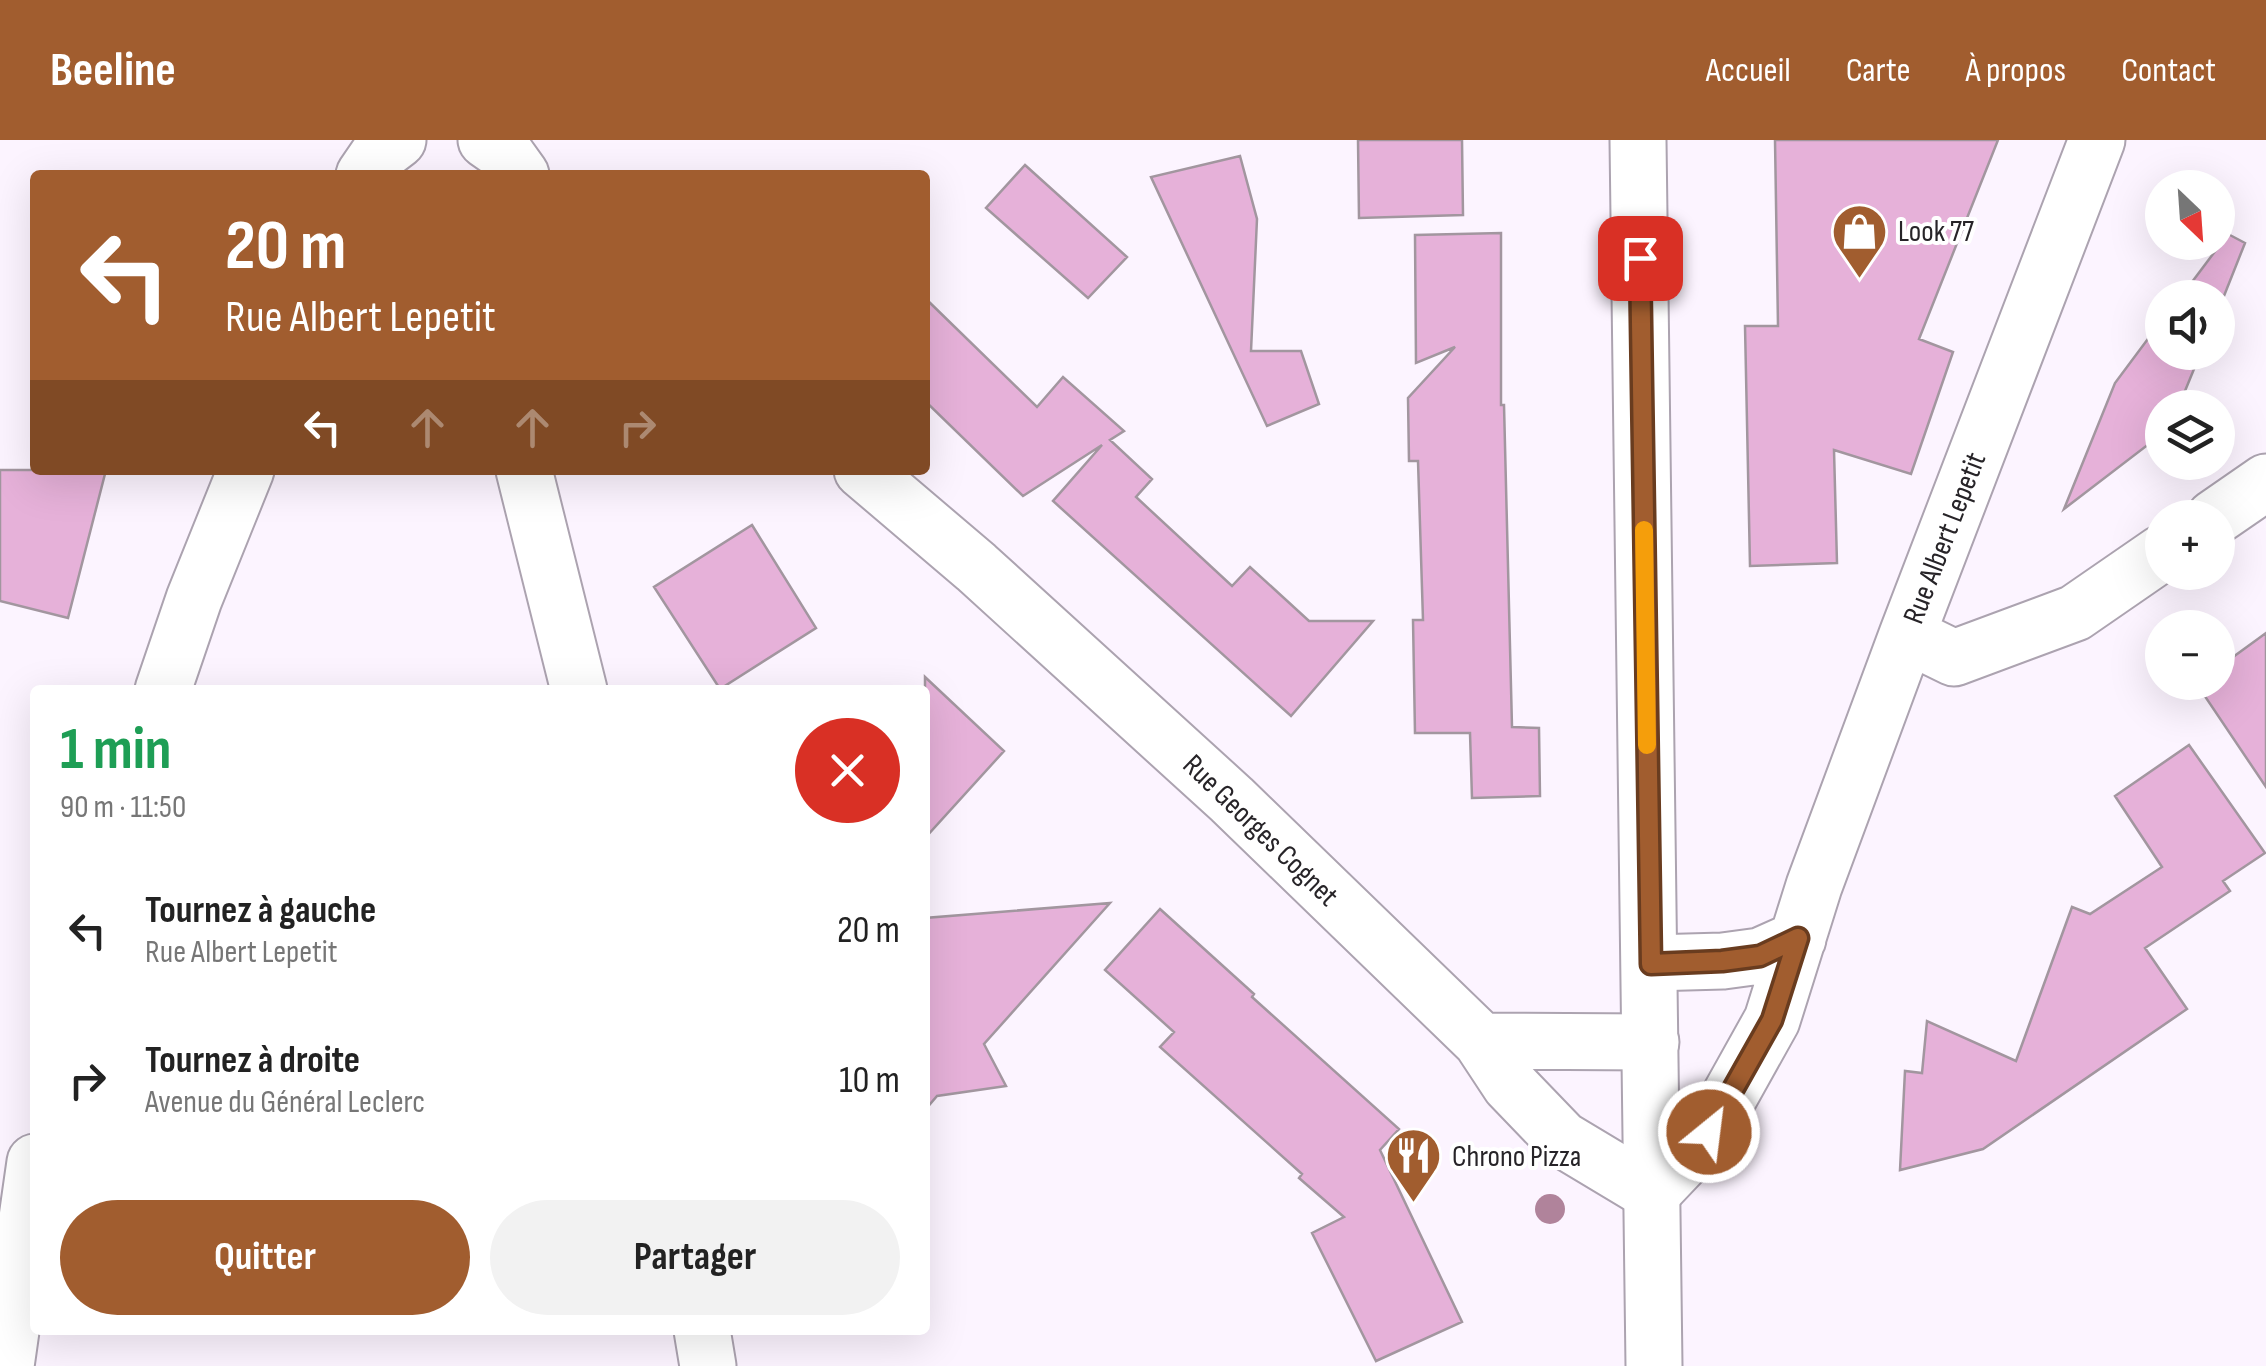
<!DOCTYPE html>
<html lang="fr">
<head>
<meta charset="utf-8">
<style>
  body { margin:0; font-family:"Sofia Sans Condensed",sans-serif; background:#f2f2f2; color:#222; height:100vh; display:flex; flex-direction:column; font-size:38px; white-space:nowrap }
  * { box-sizing:border-box; margin:0 }
  p { font-size:32px; color:#767676 }
  .icon { flex:none; width:55px; height:55px; fill:none; stroke:currentColor; stroke-width:2; stroke-linecap:round; stroke-linejoin:round }
  .map { position:relative; flex:1; overflow:hidden }
  .drawer { position:absolute; left:30px; top:545px; width:900px; height:650px; display:flex; flex-direction:column; background:#fff; border-radius:10px; box-shadow:0 10px 40px #0002 }
  .drawer>* { flex:none }
  .hud { position:absolute; left:30px; top:30px; width:900px; height:305px; border-radius:10px; box-shadow:0 10px 40px #0002; background:#a15d2f; color:#fff; overflow:hidden }
  .needle { width:65px; rotate:155deg }
  .fabs { position:absolute; left:2145px; top:30px; display:grid; gap:20px }
  .fabs a { display:grid; place-items:center; width:90px; height:90px; border-radius:50%; background:#fff; box-shadow:0 10px 40px #0002; font-size:50px }
  .pin { position:absolute; display:grid; place-items:center; width:85px; height:85px; color:#fff; margin:-42px; border-radius:20px; box-shadow:0 5px 15px #0006 }
  .me { position:absolute; width:110px; margin:-55px; rotate:29deg; stroke-linejoin:round; filter:drop-shadow(0 0 8px #0008) }
  .turn { display:flex; align-items:center; gap:35px; height:210px; padding:0 30px; font-size:45px }
  .turn .icon { width:130px; height:130px; stroke-width:2.5 }
  .turn b { display:block; font-size:70px; line-height:85px }
  .lanes { display:flex; align-items:center; height:95px; padding:0 30px; background:#0003; justify-content:center; gap:50px; direction:ltr }
  .lanes .off { opacity:.35 }
  .round { display:grid; place-items:center; flex:none; width:105px; height:105px; border-radius:52px; background:#f2f2f2 }
  .summary { display:flex; align-items:center; justify-content:space-between; height:170px; padding:0 30px }
  h1 { font-size:60px; font-weight:700; line-height:75px; color:#1e9e55 }
  .primary-button { display:flex; gap:20px; margin-top:auto; padding:20px 30px }
  .primary-button a { flex:1; height:115px; border-radius:60px; background:#a15d2f; color:#fff; font-size:40px; font-weight:700; line-height:115px; text-align:center }
  .primary-button a+a { background:#f2f2f2; color:#222 }
  ul { padding:0; list-style:none }
  li { display:flex; align-items:center; gap:30px; height:150px; padding:0 30px }
  li div { flex:1 }
  li b { display:block; font-size:38px }
  li em { font-style:normal }
  header { display:flex; align-items:center; gap:60px; box-sizing:border-box; height:140px; padding:0 50px; background:#a15d2f; color:#fff }
  header strong { font-size:48px }
  nav { display:flex; gap:55px; margin-inline-start:auto; font-size:35px }
  .map>svg:first-child { display:block }
  .building { fill:#e6b1d9; stroke:#a2969f; stroke-width:2.5 }
  .lines { fill:none; stroke-linecap:round; stroke-linejoin:round }
  .minor-casing { stroke:#aca3b0; stroke-width:59 }
  .tertiary-casing { stroke:#aca3b0; stroke-width:59 }
  .minor { stroke:#fff; stroke-width:55 }
  .tertiary { stroke:#fff; stroke-width:55 }
  .tree { fill:#b0839b }
  .route-casing { stroke:#693c1f; stroke-width:25 }
  .route { stroke:#a15d2f; stroke-width:18 }
  .slow { stroke:#f59e0b; stroke-width:18 }
  .labels { text-anchor:middle; stroke-width:8; stroke-linejoin:round; paint-order:stroke }
  .poi-label { font-size:30px; fill:#272428; stroke:#fff; text-anchor:start }
  .street-label { font-size:30px; fill:#272428; stroke:#fff }
</style>
</head>
<body>
<header>
<strong>Beeline</strong>
<nav><a>Accueil</a><a>Carte</a><a>À propos</a><a>Contact</a></nav>
</header>
<div class="map">
<svg width="2266" height="1226" viewBox="0 0 2266 1226">
  <rect width="100%" height="100%" fill="#fcf4ff"/>
  <path class="building" d="M1358 0H1462L1463 75 1359 78Z
    M1775 0H1998L1919 199 1953 212 1911 334 1834 310 1837 423 1750 426 1745 186H1778Z
    M1240 16 1257 79 1251 211H1301L1319 264 1267 286 1151 37Z
    M1025 25 1127 117 1088 158 986 68Z
    M1501 93V265H1504L1512 587 1539 588 1540 656 1472 658 1470 593H1415L1413 480H1423L1418 321H1409L1408 258 1455 207 1416 223 1415 95Z
    M2228 94 2245 103 2218 171V158H2180Z
    M925 158 1037 267 1063 237 1124 291 1110 300 1152 339 1136 357 1232 446 1250 427 1309 481H1373L1291 576 1053 361 1102 305 1023 356 925 261Z
    M2162 180V212H2201L2178 268H2162V294L2064 369 2115 243Z
    M0 330H106L68 478 0 461Z
    M752 385 816 488 720 549 654 447Z
    M2266 493V647L2196 543 2218 542V528Z
    M925 537 1004 611 925 698Z
    M2189 605 2265 713 2223 741 2230 751 2145 808 2187 869 1983 1009 1900 1030 1905 931 1922 933 1927 881 2016 921 2072 767 2090 774 2162 727 2115 656Z
    M1110 763 984 904 1006 946 937 956 925 970V778Z
    M1160 769 1254 854 1252 857 1399 989 1380 1010 1462 1182 1376 1221 1312 1093 1344 1077 1299 1038 1302 1034 1160 907 1174 892 1105 830Z"/>
  <g class="lines">
    <defs>
      <path id="minor" d="M486 0 506 14 521 35
        M364 35 377 16 398 0
        M524 330 579 550
        M862 330 976 427 1232 660 1481 901 1510 945 1562 999 1652 1053 1709 993 1772 880 1814 746 1907 495 2097 0
        M2214 378 2266 342
        M1907 495 1954 518 2075 473 2162 413
        M163 550 194 459 246 330
        M1651 823 1723 821 1760 816 1798 799
        M1481 901 1651 902
        M702 1190 708 1226
        M6 1226 35 1022"/>
      <path id="tertiary" d="M1638 0 1654 1226"/>
    </defs>
    <use href="#minor" class="minor-casing"/>
    <use href="#tertiary" class="tertiary-casing"/>
    <use href="#minor" class="minor"/>
    <use href="#tertiary" class="tertiary"/>
  </g>
  <circle class="tree" cx="1550" cy="1069" r="15"/>
  <g class="lines">
    <defs>
      <path id="route" d="M1640 118 1651 824 1722 821 1760 816 1798 798 1772 880 1709 992"/>
    </defs>
    <use href="#route" class="route-casing"/>
    <use href="#route" class="route"/>
    <path class="slow" d="M1644 390 1647 605"/>
  </g>
  <defs>
    <symbol id="shop-pin" viewBox="-11 -11 22 30"><path d="M0 17L-7.5 6A9.5 9.5 0 1 1 7.5 6Z" fill="#a15d2f" stroke="#fff"/><path d="M-5-2.5h2.3a2.7 3.5 0 0 1 5.4 0H5L5.5 6h-11ZM-1.5-2.5h3a1.5 2.3 0 0 0-3 0Z" fill="#fff"/></symbol>
    <symbol id="restaurant-pin" viewBox="-11 -11 22 30"><path d="M0 17L-7.5 6A9.5 9.5 0 1 1 7.5 6Z" fill="#a15d2f" stroke="#fff"/><path d="M-5-6h1v4h1v-4h1v4h1v-4h1v5L-1.5 .5V6h-2V.5L-5-1ZM5-6V6H3V1.5H1.5Q1.5-4 5-6Z" fill="#fff"/></symbol>
  </defs>
  <g fill-rule="evenodd">
    <use href="#shop-pin" x="1828" y="60" width="63" height="86"/>
    <use href="#restaurant-pin" x="1382" y="984" width="63" height="86"/>
  </g>
  <g class="labels">
    <g class="poi-label">
      <text x="1898" y="101">Look 77</text>
      <text x="1452" y="1026">Chrono Pizza</text>
    </g>
    <g class="street-label">
      <text transform="translate(1944 398) rotate(-69)" y="10">Rue Albert Lepetit</text>
      <text transform="translate(1261 690) rotate(44)" y="10">Rue Georges Cognet</text>
    </g>
  </g>
</svg>
<div class="fabs">
<a><svg class="needle" viewBox="-14 -14 28 28"><path d="M0-13l5 13h-10z" fill="#e53935"/><path d="M0 13l5-13h-10z" fill="#767676"/></svg></a>
<a><svg class="icon" aria-label="sound" viewBox="0 0 24 24"><path d="M4 9h4l5-4v14l-5-4H4zM17 9q2 3 0 6"/></svg></a>
<a><svg class="icon" aria-label="layers" viewBox="0 0 24 24"><path d="M12 4l9 5-9 5-9-5zM3 14l9 5 9-5"/></svg></a>
<a>+</a>
<a>−</a>
</div>
<div class="pin" style="left:1640px;top:118px;background:#d93025"><svg class="icon" aria-label="arrive" viewBox="0 0 24 24"><path d="M6 21V4h12l-3 4 3 4H6"/></svg></div>
<svg class="me" style="left:1709px;top:992px" viewBox="-20 -20 40 40"><circle r="17" fill="#a15d2f" stroke="#fff" stroke-width="3"/><path d="M0-11L8 9 0 5-8 9z" fill="#fff"/></svg>
<div class="hud">
<div class="turn"><svg class="icon" aria-label="left" viewBox="0 0 24 24"><path d="M17 20v-9H6M10 6l-5 5 5 5"/></svg><div><b>20 m</b>Rue Albert Lepetit</div></div>
<div class="lanes"><svg class="icon" aria-label="left" viewBox="0 0 24 24"><path d="M17 20v-9H6M10 6l-5 5 5 5"/></svg><svg class="icon off" aria-label="ahead" viewBox="0 0 24 24"><path d="M12 20V5M6 11l6-6 6 6"/></svg><svg class="icon off" aria-label="ahead" viewBox="0 0 24 24"><path d="M12 20V5M6 11l6-6 6 6"/></svg><svg class="icon off" aria-label="right" viewBox="0 0 24 24"><path d="M7 20v-9h11M14 6l5 5-5 5"/></svg></div>
</div>
<section class="drawer">
<div class="summary"><div><h1>1 min</h1><p>90 m · 11:50</p></div><a class="round" style="background:#d93025;color:#fff"><svg class="icon" aria-label="close" viewBox="0 0 24 24"><path d="M6 6l12 12M18 6L6 18"/></svg></a></div>
<ul>
<li><svg class="icon" aria-label="left" viewBox="0 0 24 24"><path d="M17 20v-9H6M10 6l-5 5 5 5"/></svg><div><b>Tournez à gauche</b><p>Rue Albert Lepetit</p></div><em>20 m</em></li>
<li><svg class="icon" aria-label="right" viewBox="0 0 24 24"><path d="M7 20v-9h11M14 6l5 5-5 5"/></svg><div><b>Tournez à droite</b><p>Avenue du Général Leclerc</p></div><em>10 m</em></li>
</ul>
<div class="primary-button"><a>Quitter</a><a>Partager</a></div>
</section>
</div>
</body>
</html>
